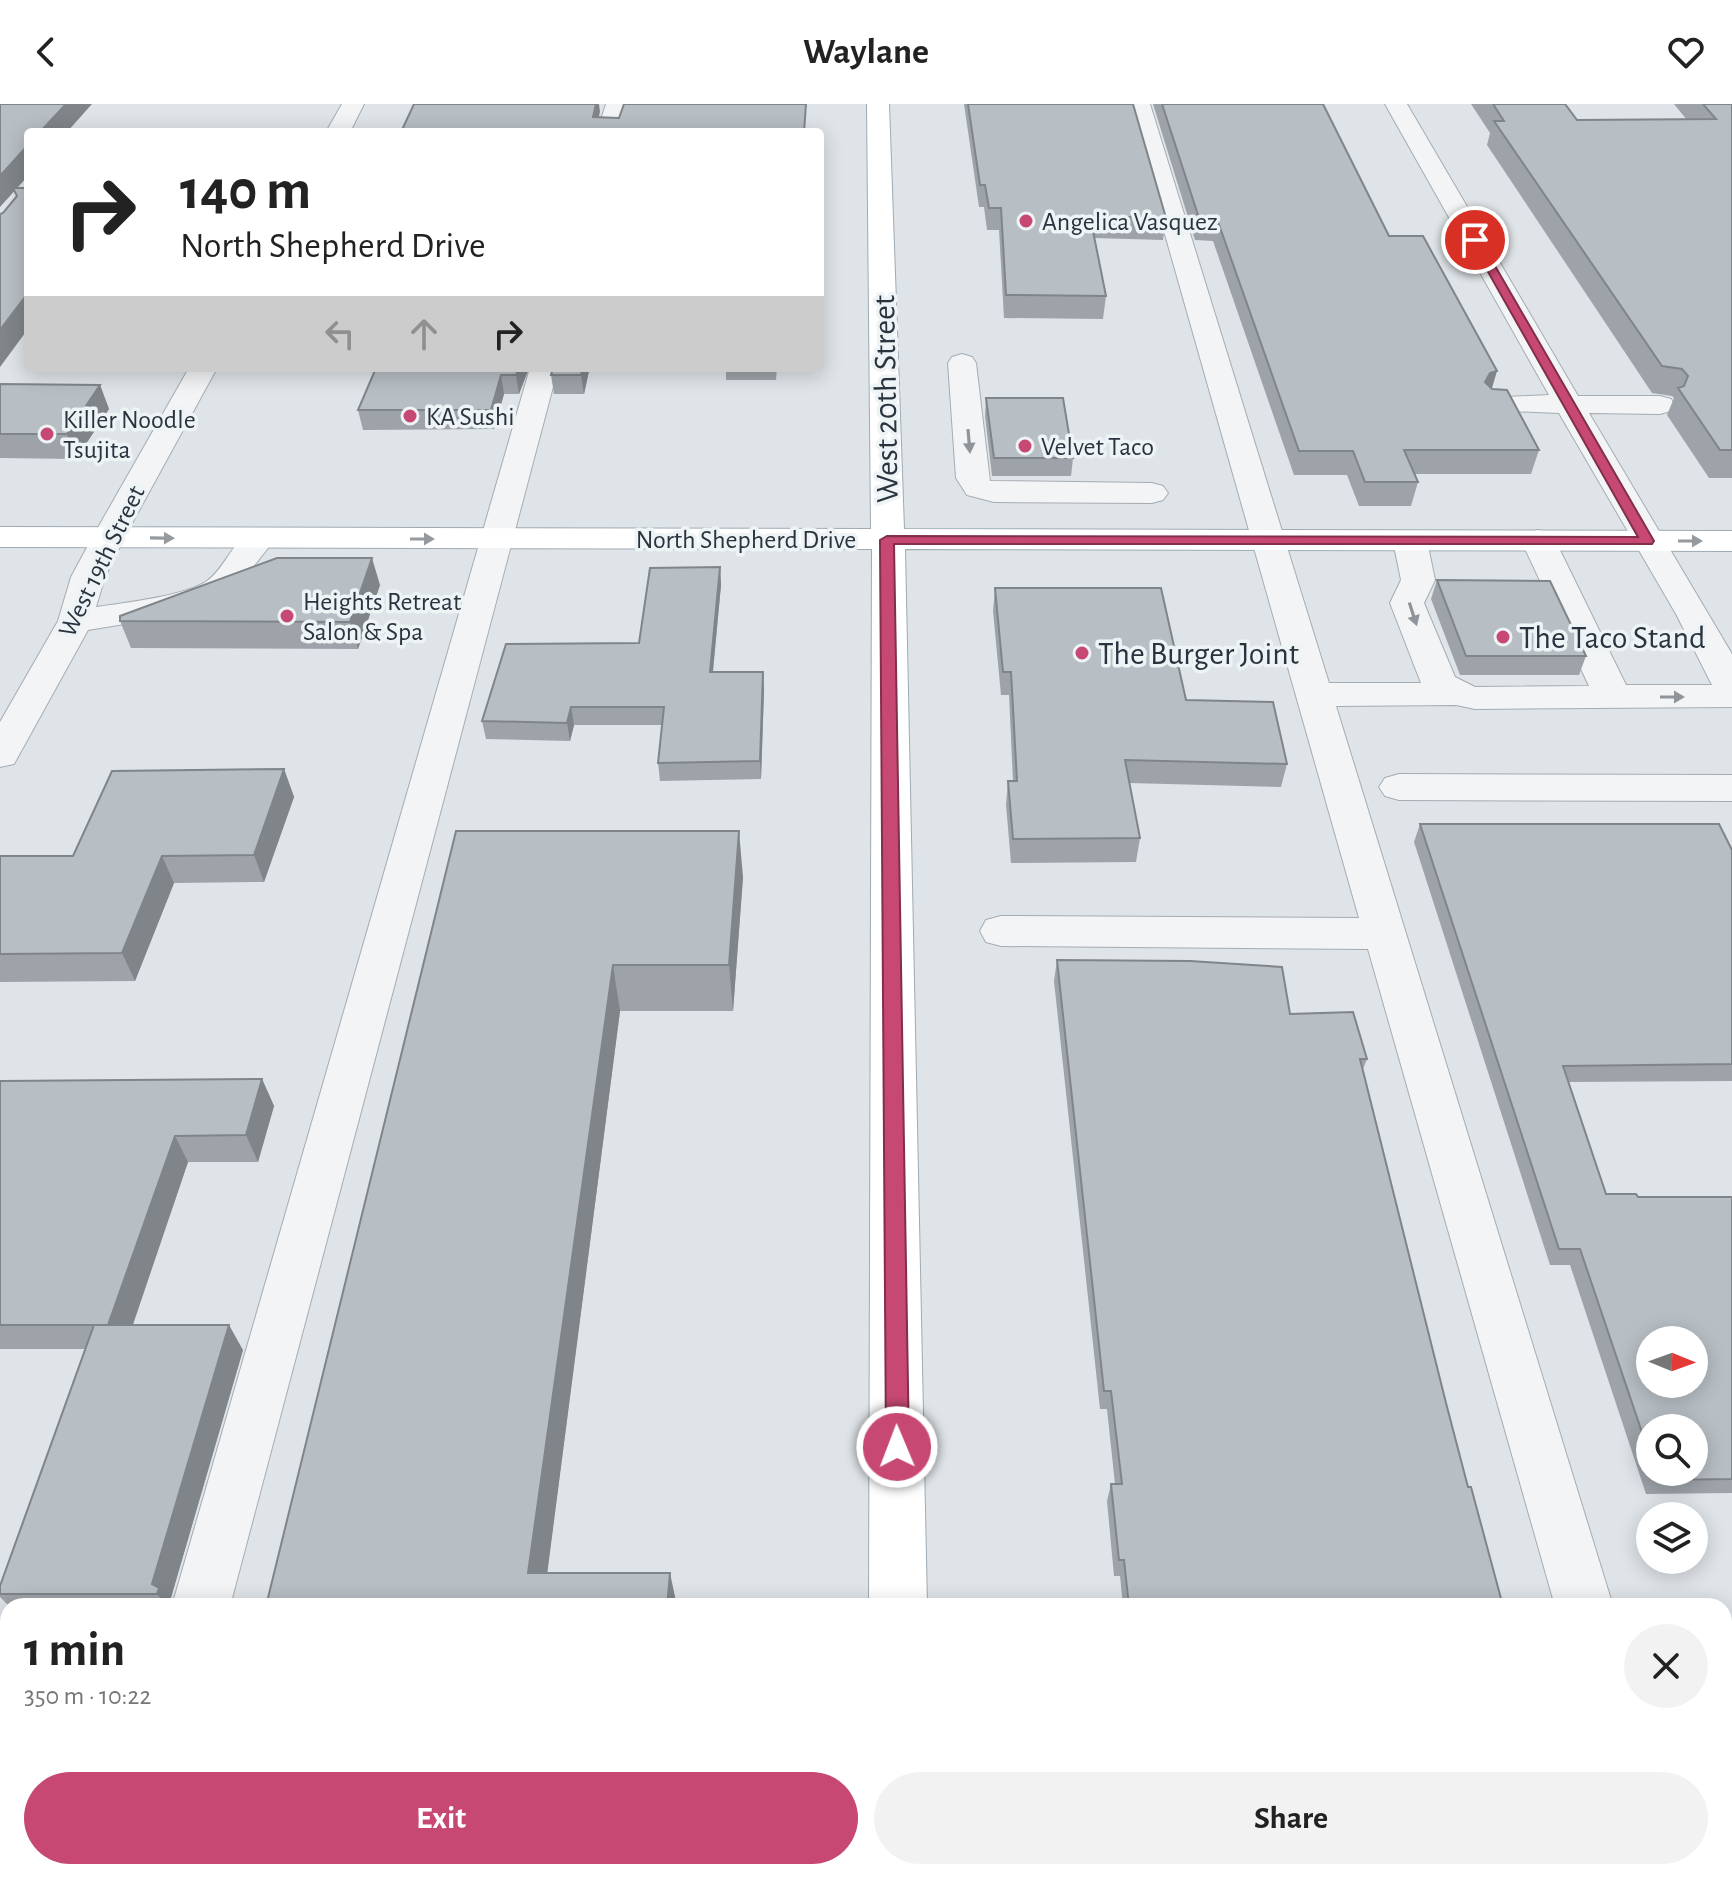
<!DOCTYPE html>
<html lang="en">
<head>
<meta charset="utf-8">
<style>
  body { margin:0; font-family:"Alegreya Sans",sans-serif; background:#f2f2f2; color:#222; height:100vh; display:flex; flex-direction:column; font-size:30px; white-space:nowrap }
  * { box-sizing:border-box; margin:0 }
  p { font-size:26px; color:#767676 }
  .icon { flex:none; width:44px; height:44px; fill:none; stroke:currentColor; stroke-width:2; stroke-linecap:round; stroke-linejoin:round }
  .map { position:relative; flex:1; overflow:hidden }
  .drawer { position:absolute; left:0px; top:1494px; width:1732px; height:282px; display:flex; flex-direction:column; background:#fff; border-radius:24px 24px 0 0; box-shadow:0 4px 20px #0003 }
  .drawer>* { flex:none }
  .top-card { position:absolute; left:24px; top:24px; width:800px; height:244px; border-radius:8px; box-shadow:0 4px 20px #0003; background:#fff; color:#222; overflow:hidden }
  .needle { width:52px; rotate:91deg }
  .fabs { position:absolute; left:1636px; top:1222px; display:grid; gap:16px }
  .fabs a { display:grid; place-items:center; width:72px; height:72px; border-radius:50%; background:#fff; box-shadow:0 4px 20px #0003; font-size:40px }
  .pin { position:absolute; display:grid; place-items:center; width:68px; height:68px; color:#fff; margin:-34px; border:4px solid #fff; border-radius:50%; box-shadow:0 2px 8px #0007 }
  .me { position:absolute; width:88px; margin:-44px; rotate:359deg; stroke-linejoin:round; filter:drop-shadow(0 0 6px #0008) }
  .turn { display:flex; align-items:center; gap:28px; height:168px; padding:0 24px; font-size:36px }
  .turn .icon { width:104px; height:104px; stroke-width:2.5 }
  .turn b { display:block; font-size:56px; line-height:68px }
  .lanes { display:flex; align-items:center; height:76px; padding:0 24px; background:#0003; justify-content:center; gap:40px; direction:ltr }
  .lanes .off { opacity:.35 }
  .round { display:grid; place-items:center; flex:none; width:84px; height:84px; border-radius:42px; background:#f2f2f2 }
  .headline { display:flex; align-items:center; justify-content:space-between; height:136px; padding:0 24px }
  h1 { font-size:48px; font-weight:600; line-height:60px }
  .cta { display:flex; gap:16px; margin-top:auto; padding:16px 24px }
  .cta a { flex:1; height:92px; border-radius:48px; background:#c74973; color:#fff; font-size:32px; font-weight:600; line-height:92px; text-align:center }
  .cta a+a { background:#f2f2f2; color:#222 }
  header { display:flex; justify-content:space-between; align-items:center; height:104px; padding:0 24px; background:#fff; font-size:36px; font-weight:600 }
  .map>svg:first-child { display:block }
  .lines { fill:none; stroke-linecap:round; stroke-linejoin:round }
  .minor-casing { stroke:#a5acb2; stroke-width:2 }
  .major-casing { stroke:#9faab3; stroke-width:2 }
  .minor { fill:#f2f4f6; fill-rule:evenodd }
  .major { fill:#fff; fill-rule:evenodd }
  .wall { fill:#9da3a9; fill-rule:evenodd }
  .shaded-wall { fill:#808589 }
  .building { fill:#b7bec4; stroke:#808589; stroke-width:2; fill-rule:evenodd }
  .oneway { fill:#8e949a }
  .oneway2 { fill:#949a9e }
  .route { fill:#c74973; stroke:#812f4b; stroke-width:2 }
  .poi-dot { fill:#c74973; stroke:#eef3f5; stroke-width:3 }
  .labels { text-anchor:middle; stroke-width:7; stroke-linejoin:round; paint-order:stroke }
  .far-poi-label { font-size:26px; fill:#29343e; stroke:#eef3f5; text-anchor:start }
  .far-street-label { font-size:26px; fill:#29343e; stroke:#eef3f5 }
  .street-label { font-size:32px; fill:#29343e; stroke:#eef3f5 }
  .poi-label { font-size:32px; fill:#29343e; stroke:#eef3f5; text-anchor:start }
</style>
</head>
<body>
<header><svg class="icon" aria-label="back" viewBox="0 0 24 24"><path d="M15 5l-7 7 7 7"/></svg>Waylane<svg class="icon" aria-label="heart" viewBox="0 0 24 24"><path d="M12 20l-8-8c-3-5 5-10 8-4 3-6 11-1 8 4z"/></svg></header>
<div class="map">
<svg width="1732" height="1775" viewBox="0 0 1732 1775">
  <rect width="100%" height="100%" fill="#dfe4e8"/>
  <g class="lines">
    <defs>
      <path id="minor" d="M342 0H364L350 28H326Z
        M606 0H628L621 28H597Z
        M1128 0H1150L1329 579H1421L1390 499 1401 476 1393 437 1398 430 1410 427 1422 430 1427 437 1435 476 1424 499 1455 573 1475 583 1589 582 1521 436 1526 429 1538 426 1550 429 1555 436 1626 581H1712L1676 510 1559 309 1485 306 1480 300 1485 294 1549 291 1385 0H1407L1578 292H1660L1671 295 1675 301 1671 307 1660 310 1589 309 1732 550V603L1475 605 1456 601 1336 602 1613 1502H1555L1368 845 1001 842 986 838 980 827 986 816 1001 812 1359 814Z
        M962 250 972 253 976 259 990 377 1152 379 1163 382 1168 389 1163 396 1152 399 994 398 967 391 956 374 948 259 952 253Z
        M189 264H217L124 434 105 473 96 503C124 499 185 492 207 477 231 460 236 418 272 427L276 434 231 491 161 514 88 526 19 651 14 660 0 663V618L58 517 71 473 92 434Z
        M530 264H558L230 1502H172Z
        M1399 670 1732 671V697L1399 696 1385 692 1379 683 1385 674Z
        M0 1615H8V1677H0Z
        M94 1768H160L158 1775H92Z
        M1629 1768H1695L1697 1775H1631Z"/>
      <path id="major" d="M867 0H889L904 425 1732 427V447L905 445 927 1502H869L872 445 0 443V423L871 425Z
        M868 1768H934V1775H868Z"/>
    </defs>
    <use href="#minor" class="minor-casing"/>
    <use href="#major" class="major-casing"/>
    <use href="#minor" class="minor"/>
    <use href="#major" class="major"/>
  </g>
  <path class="wall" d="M964 0H1133L1166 114 1163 136 1094 134 1106 192 1103 215 1004 214 999 126H987L984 103H979Z
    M1153 0H1323L1389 132 1492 285 1539 346 1531 370H1415L1418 378 1411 402H1359L1347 371H1294L1213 137 1195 136Z
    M1471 0H1565L1577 16H1687L1674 0H1732V374H1709L1667 311 1674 294 1672 292 1652 289 1487 41 1490 29Z
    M529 264 519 290H504L494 325 363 326 358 306Z
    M553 264H777L776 276H726V265H595L589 267 584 290H554L551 271Z
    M0 280 100 281 109 305 76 355 0 354Z
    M986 294 1073 354 1071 372H992L985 312Z
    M720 463 721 481 713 568H763L764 586 761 675 660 677 658 659 662 621H574L570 637 486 635 482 617 639 539Z
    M1437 476 1586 552 1579 571H1460L1431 495Z
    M380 481 358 545 131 544 120 517Z
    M995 484 1186 596 1287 660 1281 683 1129 679 1140 734 1136 758 1011 759 1006 701 1008 677H1013L1009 591H1001L993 507Z
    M284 665 294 693 264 778 174 779 135 877 0 878V752H73Z
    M1420 720 1732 746V977L1569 978 1606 1090 1638 1093H1732V1389L1646 1390 1570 1161H1550L1414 738ZM1650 1324 1694 1368H1650Z
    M456 727 743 773 733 907H620L547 1469 266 1502Z
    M1057 856 1290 910 1367 955 1363 965 1446 1299 1468 1383 1503 1502H1123L1120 1472H1114L1107 1397 1111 1380H1115L1107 1305H1100L1054 877Z
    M262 975 274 1002 258 1058H188L133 1221 243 1246 170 1497 174 1502H9L0 1493V1482L85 1245H0V977Z
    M1724 1566H1732V1695L1724 1669Z
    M1148 1768H1373L1375 1775H1149Z
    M1454 1768H1566L1558 1775H1456Z"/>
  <path class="shaded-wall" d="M66 0H92L67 28H40Z
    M596 0H599L600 8 595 28 593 13Z
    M28 41V72L0 103V72Z
    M28 189V225L0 263V226Z
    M519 264H529L519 290 516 271Z
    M583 264H595V265L589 267 584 290 581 271Z
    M1497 267 1490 291 1485 278 1490 269Z
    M501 271 504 290 494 325 491 306Z
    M100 281 109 305 76 355 67 330Z
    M372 454 380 481 358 545 350 518Z
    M720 463 721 481 711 586 710 568Z
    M763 568 764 586 761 675 760 657Z
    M571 603 574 621 570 637 567 619Z
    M284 665 294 693 264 778 254 751Z
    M739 727 743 773 733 907 729 861Z
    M162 752 174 779 135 877 122 849Z
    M613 861 620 907 543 1502 528 1469Z
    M262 975 274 1002 258 1058 246 1031Z
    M175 1032 188 1058 124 1246 108 1221Z
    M229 1221 243 1246 170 1497 174 1502H167L157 1490 152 1480Z
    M670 1469 677 1502H667Z"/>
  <path class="building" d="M0 0H66L40 28H28V41L0 72Z
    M414 0H596L593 13 619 14 624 0H806L804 28H401Z
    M968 0H1133L1166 114 1090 112 1106 192 1006 191 1001 104H989L985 81H980Z
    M1162 0H1323L1389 132H1423L1497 267 1490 269 1485 278 1492 285 1507 286 1539 346H1404L1418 378H1365L1353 347H1299L1217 115 1199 114Z
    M1493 0H1565L1577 16 1716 15 1703 0H1732V346H1720L1678 284 1684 282 1688 272 1682 265 1662 262 1494 17H1504Z
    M13 84H28V189L0 226V110L3 109 17 92Z
    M376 264H519L516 271H501L491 306H358Z
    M553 264H583L581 271H551Z
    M0 280 100 281 67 330H0Z
    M986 294H1063L1073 354H994Z
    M277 454H372L350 518 120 517V512Z
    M720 463 710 568H763L760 657 658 659 664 603H571L567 619 482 617 506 540 639 539 650 464Z
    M1437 476 1550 477 1586 552H1466Z
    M995 484H1161L1186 596 1273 598 1287 660 1125 656 1140 734 1013 735 1008 677H1017L1011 568H1003Z
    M284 665 254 751 162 752 122 849 0 850V752H73L112 667Z
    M1420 720H1719L1732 746V960L1563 962 1606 1090H1636L1638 1093H1732V1375L1658 1376 1655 1368H1694V1324H1650V1352L1580 1145H1559ZM1650 1236H1694V1280H1650Z
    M456 727H739L729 861H613L528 1469H670L667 1502H266Z
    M1057 856 1190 857 1282 863 1290 910 1353 908 1367 955H1360L1446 1299 1468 1383H1471L1503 1502H1129L1124 1456H1119L1111 1380H1122L1111 1287H1104Z
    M262 975 246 1031 175 1032 108 1221H0V977Z
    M94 1221H229L152 1480 159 1484 157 1490H0V1482Z
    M1724 1566H1732V1638L1724 1613Z
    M1156 1768H1373L1375 1775H1157Z
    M0 1771H19L18 1775H0Z"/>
  <defs><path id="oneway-solid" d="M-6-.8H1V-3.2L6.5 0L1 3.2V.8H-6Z" transform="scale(2)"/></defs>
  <g class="oneway">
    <use href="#oneway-solid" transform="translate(969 337) rotate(85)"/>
    <use href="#oneway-solid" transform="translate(1413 510) rotate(72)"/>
    <use href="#oneway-solid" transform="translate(1672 593)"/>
  </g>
  <g class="oneway2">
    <use href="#oneway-solid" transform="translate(162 434) rotate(1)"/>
    <use href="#oneway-solid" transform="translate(422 435)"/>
    <use href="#oneway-solid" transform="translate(1690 437)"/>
  </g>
  <path class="route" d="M1471 134 1480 136 1654 437 1652 440H894L909 1343 905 1350 897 1353 889 1350 886 1343 880 436 887 432 1638 433 1470 136Z"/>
  <g class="poi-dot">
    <circle cx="1026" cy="117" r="8"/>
    <circle cx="410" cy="312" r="8"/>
    <circle cx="47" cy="330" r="8"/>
    <circle cx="1025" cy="342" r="8"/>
    <circle cx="287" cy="512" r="8"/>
    <circle cx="1503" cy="533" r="8"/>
    <circle cx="1082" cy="549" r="8"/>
  </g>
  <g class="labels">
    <g class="far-poi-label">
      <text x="1042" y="126">Angelica Vasquez</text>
      <text x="426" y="321">KA Sushi</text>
      <text x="63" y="324">Killer Noodle<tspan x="63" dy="30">Tsujita</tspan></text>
      <text x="1041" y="351">Velvet Taco</text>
      <text x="303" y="506">Heights Retreat<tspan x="303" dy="30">Salon &amp; Spa</tspan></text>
    </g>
    <g class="far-street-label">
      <text x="746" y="444">North Shepherd Drive</text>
      <text transform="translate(101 457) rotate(-64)" y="9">West 19th Street</text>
    </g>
    <g class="street-label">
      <text transform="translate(885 295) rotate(-91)" y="11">West 20th Street</text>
    </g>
    <g class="poi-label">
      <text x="1519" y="544">The Taco Stand</text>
      <text x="1098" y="560">The Burger Joint</text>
    </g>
  </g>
</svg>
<div class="fabs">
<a><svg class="needle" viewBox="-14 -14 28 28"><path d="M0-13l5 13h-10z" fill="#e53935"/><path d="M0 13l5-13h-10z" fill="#767676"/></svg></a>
<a><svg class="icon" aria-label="search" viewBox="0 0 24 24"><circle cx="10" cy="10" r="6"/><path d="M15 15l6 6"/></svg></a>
<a><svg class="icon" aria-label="layers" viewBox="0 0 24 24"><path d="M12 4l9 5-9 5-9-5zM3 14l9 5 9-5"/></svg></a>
</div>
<div class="pin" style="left:1475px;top:136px;background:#d93025"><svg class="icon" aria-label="arrive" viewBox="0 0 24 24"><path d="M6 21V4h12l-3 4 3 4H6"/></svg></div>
<svg class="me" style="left:897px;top:1343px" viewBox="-20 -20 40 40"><circle r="17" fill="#c74973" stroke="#fff" stroke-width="3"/><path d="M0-11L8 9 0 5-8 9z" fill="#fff"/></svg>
<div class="top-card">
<div class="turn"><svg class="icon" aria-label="right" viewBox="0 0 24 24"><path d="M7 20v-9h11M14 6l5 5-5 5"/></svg><div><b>140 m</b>North Shepherd Drive</div></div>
<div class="lanes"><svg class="icon off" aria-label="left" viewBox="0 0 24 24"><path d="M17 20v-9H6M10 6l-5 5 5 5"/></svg><svg class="icon off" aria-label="ahead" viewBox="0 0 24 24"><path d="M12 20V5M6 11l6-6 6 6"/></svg><svg class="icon" aria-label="right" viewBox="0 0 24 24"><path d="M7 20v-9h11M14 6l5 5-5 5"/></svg></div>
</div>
<section class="drawer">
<div class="headline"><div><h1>1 min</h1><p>350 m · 10:22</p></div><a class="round"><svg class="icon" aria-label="close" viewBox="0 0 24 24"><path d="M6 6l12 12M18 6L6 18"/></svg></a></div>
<div class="cta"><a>Exit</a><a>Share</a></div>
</section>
</div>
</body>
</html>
